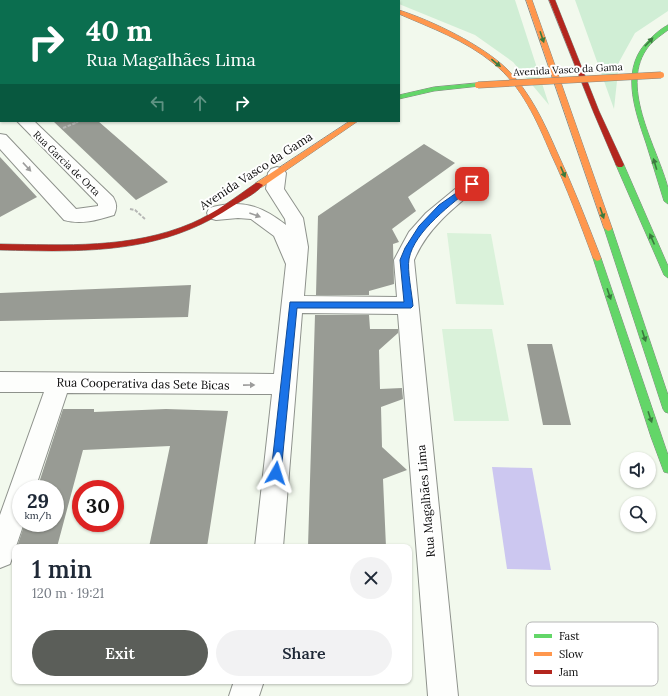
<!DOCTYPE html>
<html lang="en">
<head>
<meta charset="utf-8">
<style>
  body { margin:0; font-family:Lora,serif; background:#f2f2f3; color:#1f2937; height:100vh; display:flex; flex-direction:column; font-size:15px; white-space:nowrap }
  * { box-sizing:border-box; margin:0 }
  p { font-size:13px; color:#747a83 }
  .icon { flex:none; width:22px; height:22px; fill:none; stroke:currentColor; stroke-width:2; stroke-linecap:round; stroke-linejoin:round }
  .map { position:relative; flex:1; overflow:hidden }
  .drawer { position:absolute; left:12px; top:544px; width:400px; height:140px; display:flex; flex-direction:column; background:#fff; border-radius:8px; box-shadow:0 1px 3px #0004 }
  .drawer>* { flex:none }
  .hud { position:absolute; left:0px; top:0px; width:400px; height:122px; box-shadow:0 1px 3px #0004; background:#0b6e4f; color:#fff; overflow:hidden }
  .controls { position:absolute; left:620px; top:452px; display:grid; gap:8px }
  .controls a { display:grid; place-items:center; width:36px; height:36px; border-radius:50%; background:#fff; box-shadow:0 1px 3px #0004; font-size:20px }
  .speed { position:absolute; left:12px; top:480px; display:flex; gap:8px; font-size:20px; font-weight:700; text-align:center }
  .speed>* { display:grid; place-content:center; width:52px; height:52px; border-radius:50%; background:#fff; box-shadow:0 1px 3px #0004; line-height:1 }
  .speed small { font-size:10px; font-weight:400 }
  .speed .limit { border:6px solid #d22; background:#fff; color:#111 }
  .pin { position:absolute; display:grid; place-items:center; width:34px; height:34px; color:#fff; margin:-17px; border-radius:8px; box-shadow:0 2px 6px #0006 }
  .me { position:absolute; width:44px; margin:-22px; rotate:6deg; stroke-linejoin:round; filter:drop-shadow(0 0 3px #0008) }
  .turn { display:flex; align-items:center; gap:14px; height:84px; padding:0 20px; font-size:18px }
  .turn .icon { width:52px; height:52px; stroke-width:2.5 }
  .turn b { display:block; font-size:28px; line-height:34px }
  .lanes { display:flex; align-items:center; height:38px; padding:0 20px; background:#0003; justify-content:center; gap:20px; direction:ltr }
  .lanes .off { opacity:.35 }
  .round { display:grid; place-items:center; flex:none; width:42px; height:42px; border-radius:21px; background:#f2f2f3 }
  .overview { display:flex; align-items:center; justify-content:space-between; height:68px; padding:0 20px }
  h1 { font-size:24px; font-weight:600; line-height:30px }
  .cta { display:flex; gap:8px; margin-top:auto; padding:8px 20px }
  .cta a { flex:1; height:46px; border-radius:24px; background:#5b5e59; color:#fff; font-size:16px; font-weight:600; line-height:46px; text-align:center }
  .cta a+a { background:#f2f2f3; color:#1f2937 }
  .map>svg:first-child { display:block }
  .green { fill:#d0eed5 }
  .pitch { fill:#daf2da }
  .water { fill:#ccc7f0 }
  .building { fill:#989b94 }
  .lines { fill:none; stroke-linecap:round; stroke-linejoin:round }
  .street-casing { stroke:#8e928c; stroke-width:2 }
  .fast-casing { stroke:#858883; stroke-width:1 }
  .slow-casing { stroke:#858883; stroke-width:1 }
  .jam-casing { stroke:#858883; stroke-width:1 }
  .path-far1 { stroke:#b6b7b5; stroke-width:1.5; stroke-dasharray:2.5 1.5; stroke-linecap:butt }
  .path { stroke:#b6b7b5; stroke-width:2; stroke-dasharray:3.5 1.5; stroke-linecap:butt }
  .street { fill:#fdfefc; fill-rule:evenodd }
  .fast { fill:#63d668; fill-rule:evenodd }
  .slow { fill:#ff974d; fill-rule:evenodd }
  .jam { fill:#b3261e; fill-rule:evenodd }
  .slow-bridge-casing { stroke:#858883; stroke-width:7; stroke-linecap:butt }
  .slow-bridge { stroke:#ff974d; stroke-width:6 }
  .oneway { fill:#3b7a3e }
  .oneway2 { fill:#9c9c9b }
  .route { fill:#1a73e8; stroke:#114b97 }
  .labels { text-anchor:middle; stroke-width:4; stroke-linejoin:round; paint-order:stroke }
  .far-street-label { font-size:10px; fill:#0a0a0a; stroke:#fff }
  .street-label { font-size:12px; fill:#0a0a0a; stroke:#fff }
  .key { fill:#fff; stroke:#b6b6b6; stroke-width:1 }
  .key-label { font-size:11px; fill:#0a0a0a }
</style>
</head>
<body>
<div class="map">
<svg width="668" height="696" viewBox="0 0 668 696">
  <rect width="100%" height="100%" fill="#f2f9ed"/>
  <path class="green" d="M389 0H515L549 105 513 62 475 35 399 4V1Z
    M575 0H668V11L635 33 619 62 614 109Z"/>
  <path class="pitch" d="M447 233 491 234 504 305 456 304Z
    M442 329H492L509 421H454Z"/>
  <path class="water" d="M492 467 532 468 551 570 507 569Z"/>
  <path class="building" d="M53 121H98L168 182 136 200Z
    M424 144 455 163 408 197 416 211 392 229 399 242 393 244 394 284 369 291V295H316L318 216Z
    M0 157 37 197 0 217Z
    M191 285 188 317 0 321V293Z
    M315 315H369L370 329H398V333L379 350 380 389 402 388 403 399 381 407 382 447 407 470 383 479 386 547H308Z
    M527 344H552L571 425H543Z
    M63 409H94V412L166 409 228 411 207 547H149L170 446 83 450 57 547H17L25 523H55V489H37Z"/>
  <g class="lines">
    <defs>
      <path id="street" d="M137 0H152L153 1H138Z
        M168 0H183L184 1H169Z
        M0 91 1 92V102L0 101Z
        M17 121H34L113 197C117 204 117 208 114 215 98 220 81 225 64 220L0 149V134L6 135 76 209 98 206V204Z
        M277 167 283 169 286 173 284 189 303 218 308 247 304 296 397 297 394 260 403 243 409 232 426 213 466 180 472 178 478 180 481 184 478 188C452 209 427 229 414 260L458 696H428L398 314 302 313 283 547H255L272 394 67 393 35 489H21V523H24L10 564 0 568V515L44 392H0V372L274 374 286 264 274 236 251 219 238 218 216 220 209 218 207 213 209 208C241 199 261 205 286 225L285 219 266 189 268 173 271 169Z
        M234 681H264L259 696H229Z"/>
      <path id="fast" d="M668 25V30C660 36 651 42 646 50 620 89 658 149 668 188 668 193 668 199 668 204L664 201C658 182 652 162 646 143 634 108 619 66 651 38 656 33 662 28 668 25Z
        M478 83 481 85 480 86 434 91 399 99V95L434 87Z
        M618 163H622L624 165 668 266V278L664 275 616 165Z
        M608 225 612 228 668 395V413L665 412 663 409 604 228Z
        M597 255 601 258 668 455V473L664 472 651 437 593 258Z"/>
      <path id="slow" d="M281 0H288L289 1H282Z
        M526 0H532L612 228 611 230 608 231 604 228Z
        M399 10C433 21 482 45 507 69 530 92 544 122 557 152 573 186 587 222 601 258L600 260 597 261 593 258C580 223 567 188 551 154 537 121 522 86 493 63 465 40 431 28 399 14Z
        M350 121H358L262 187H256V183Z"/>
      <path id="jam" d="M346 0H354L355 1H347Z
        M366 0H373L374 1H367Z
        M549 0H555L599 111 624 165 622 167H618L616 165 593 111Z
        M256 183H259L263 185C256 194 242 200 233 206 161 255 83 252 0 250V244C65 245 131 249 192 223 215 213 236 197 256 183Z"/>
    </defs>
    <use href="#street" class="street-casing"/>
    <use href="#fast" class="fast-casing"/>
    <use href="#slow" class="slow-casing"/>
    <use href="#jam" class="jam-casing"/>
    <path class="path-far1" d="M27 1 29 0
      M76 123 79 121"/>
    <path class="path" d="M63 128 78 122
      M130 209 135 210 145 219"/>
    <use href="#street" class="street"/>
    <use href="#fast" class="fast"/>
    <use href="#slow" class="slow"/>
    <use href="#jam" class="jam"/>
    <defs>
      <path id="slow-bridge" d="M478 85 661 75"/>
    </defs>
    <use href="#slow-bridge" class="slow-bridge-casing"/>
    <use href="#slow-bridge" class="slow-bridge"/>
  </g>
  <defs><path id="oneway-solid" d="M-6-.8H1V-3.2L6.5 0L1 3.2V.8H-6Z"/></defs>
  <g class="oneway">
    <use href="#oneway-solid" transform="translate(542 37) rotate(71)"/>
    <use href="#oneway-solid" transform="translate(649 42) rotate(-46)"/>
    <use href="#oneway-solid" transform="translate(496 63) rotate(39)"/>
    <use href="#oneway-solid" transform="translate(655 164) rotate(-107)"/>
    <use href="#oneway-solid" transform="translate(563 172) rotate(67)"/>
    <use href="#oneway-solid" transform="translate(602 213) rotate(71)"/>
    <use href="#oneway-solid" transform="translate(652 239) rotate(-114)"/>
    <use href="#oneway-solid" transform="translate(609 294) rotate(71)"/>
    <use href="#oneway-solid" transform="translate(644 336) rotate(72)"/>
    <use href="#oneway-solid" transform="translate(650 417) rotate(71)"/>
  </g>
  <g class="oneway2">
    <use href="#oneway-solid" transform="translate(27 167) rotate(47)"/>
    <use href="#oneway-solid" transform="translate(255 215) rotate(20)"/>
    <use href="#oneway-solid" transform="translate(249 385) rotate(-1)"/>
  </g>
  <path class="route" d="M472 182 474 183V186C453 203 414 231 409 259 407 270 412 294 413 306L411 308H297L281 473 280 477 276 478 273 477 271 473 290 302H404L400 260 405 248 419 226 439 205Z"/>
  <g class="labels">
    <g class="far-street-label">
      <text transform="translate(568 69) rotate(-3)" y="4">Avenida Vasco da Gama</text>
      <text transform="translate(67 163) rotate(44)" y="4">Rua Garcia de Orta</text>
    </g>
    <g class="street-label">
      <text transform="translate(256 171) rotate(-33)" y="4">Avenida Vasco da Gama</text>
      <text transform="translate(143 384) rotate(1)" y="4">Rua Cooperativa das Sete Bicas</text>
      <text transform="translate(426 501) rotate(-95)" y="4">Rua Magalhães Lima</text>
    </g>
  </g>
  <rect x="526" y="622" width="132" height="64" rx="6" class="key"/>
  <rect x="534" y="634" width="18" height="4" fill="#63d668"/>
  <rect x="534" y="652" width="18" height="4" fill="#ff974d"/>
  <rect x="534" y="670" width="18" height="4" fill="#b3261e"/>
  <g class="key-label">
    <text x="559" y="640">Fast</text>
    <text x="559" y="658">Slow</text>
    <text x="559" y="676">Jam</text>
  </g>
</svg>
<div class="controls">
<a><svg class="icon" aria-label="sound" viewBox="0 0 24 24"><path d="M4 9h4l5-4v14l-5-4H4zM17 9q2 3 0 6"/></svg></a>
<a><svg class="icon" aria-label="search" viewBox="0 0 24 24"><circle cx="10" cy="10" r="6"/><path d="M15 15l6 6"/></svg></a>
</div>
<div class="speed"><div>29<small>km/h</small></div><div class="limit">30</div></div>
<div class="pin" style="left:472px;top:184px;background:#d93025"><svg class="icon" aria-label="arrive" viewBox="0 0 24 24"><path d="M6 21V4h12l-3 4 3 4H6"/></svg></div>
<svg class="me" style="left:276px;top:473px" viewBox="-20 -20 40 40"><path d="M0-17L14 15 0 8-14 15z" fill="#1a73e8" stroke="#fff" stroke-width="4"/></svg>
<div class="hud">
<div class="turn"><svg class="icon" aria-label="right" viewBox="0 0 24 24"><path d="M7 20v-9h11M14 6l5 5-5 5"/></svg><div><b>40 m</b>Rua Magalhães Lima</div></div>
<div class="lanes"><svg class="icon off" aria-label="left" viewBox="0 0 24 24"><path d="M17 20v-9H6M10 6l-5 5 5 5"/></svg><svg class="icon off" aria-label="ahead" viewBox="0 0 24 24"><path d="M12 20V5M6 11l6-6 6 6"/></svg><svg class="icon" aria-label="right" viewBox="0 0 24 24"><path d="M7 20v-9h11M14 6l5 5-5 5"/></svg></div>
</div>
<section class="drawer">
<div class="overview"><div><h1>1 min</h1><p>120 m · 19:21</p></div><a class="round"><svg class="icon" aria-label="close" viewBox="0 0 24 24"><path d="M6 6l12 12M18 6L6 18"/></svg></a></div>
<div class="cta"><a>Exit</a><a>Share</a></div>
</section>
</div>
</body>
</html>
